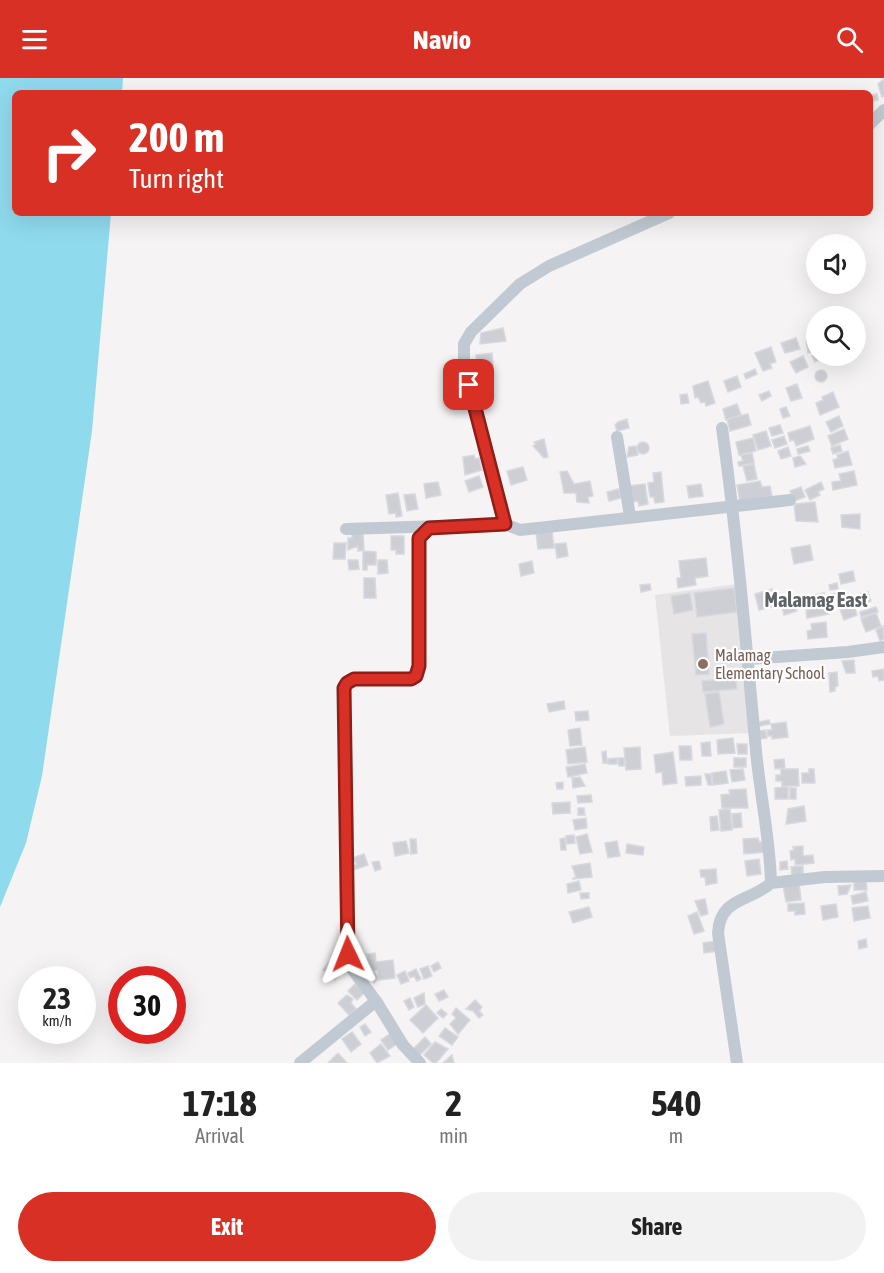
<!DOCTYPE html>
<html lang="en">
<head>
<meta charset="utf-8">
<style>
  body { margin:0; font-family:"Asap Condensed",sans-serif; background:#f2f2f2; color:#222; height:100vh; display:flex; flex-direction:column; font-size:22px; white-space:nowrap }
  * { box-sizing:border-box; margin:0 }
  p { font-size:20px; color:#767676 }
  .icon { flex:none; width:33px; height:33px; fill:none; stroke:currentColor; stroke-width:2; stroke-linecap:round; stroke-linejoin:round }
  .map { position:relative; height:985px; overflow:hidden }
  .drawer { display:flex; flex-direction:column; background:#fff; flex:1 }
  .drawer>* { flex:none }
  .guide { position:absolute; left:12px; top:12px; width:861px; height:126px; border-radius:9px; box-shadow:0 6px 24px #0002; background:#d93025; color:#fff; overflow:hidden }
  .buttons { position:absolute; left:806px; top:156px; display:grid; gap:12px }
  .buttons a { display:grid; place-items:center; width:60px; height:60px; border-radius:50%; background:#fff; box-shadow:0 6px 24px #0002; font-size:30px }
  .speed { position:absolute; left:18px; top:888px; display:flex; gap:12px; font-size:30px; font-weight:700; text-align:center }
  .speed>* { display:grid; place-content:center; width:78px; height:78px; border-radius:50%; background:#fff; box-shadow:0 6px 24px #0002; line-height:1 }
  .speed small { font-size:15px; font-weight:400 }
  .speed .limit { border:9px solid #d22; background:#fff; color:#111 }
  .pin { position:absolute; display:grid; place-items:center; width:51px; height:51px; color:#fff; margin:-26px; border-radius:12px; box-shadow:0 3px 9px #0006 }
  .me { position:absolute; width:66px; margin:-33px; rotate:358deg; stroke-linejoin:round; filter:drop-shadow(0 0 4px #0008) }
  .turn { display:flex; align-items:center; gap:21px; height:126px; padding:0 18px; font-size:27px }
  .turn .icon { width:78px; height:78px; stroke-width:2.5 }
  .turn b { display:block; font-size:42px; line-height:51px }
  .eta { display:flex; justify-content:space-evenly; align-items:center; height:102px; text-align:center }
  .eta b { font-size:36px; font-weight:700; line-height:42px }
  .action { display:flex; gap:12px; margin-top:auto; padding:12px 18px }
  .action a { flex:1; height:69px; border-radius:36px; background:#d93025; color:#fff; font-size:24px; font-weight:700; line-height:69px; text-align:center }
  .action a+a { background:#f2f2f2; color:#222 }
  header { display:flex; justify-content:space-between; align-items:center; height:78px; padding:0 18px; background:#d93025; color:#fff; font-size:27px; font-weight:700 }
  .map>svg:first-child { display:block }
  .education { fill:#e6e4e5 }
  .water { fill:#90daee }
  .building { fill:#cdcfd5; stroke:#d7d9de; stroke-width:1.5 }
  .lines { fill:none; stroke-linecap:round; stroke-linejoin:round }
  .minor { stroke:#c1cad2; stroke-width:12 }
  .route-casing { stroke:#8d1f18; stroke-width:15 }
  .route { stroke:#d93025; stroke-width:10 }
  .education-dot { fill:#8d6e63; stroke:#fff; stroke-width:2 }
  .labels { text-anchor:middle; stroke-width:4.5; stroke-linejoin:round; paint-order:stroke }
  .education-label { font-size:16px; fill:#785e54; stroke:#fff; text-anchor:start }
  .quarter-label { font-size:20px; font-weight:bold; fill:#5f6368; stroke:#fff }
</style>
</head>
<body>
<header><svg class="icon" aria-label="menu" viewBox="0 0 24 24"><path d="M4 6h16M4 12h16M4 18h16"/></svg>Navio<svg class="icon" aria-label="search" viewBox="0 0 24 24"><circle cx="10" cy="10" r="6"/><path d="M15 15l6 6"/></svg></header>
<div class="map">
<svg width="884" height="985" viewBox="0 0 884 985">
  <rect width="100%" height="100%" fill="#f5f3f3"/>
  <path class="education" d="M736 506 752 655 670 658 655 517Z"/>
  <path class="water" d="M0 0H123L122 15H15V135H111L92 353 42 698 26 765 0 829Z"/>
  <path class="building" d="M884 1V18L882 19 878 6Z
    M877 16 878 22 870 24V17Z
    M503 250 506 263 480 266 481 255Z
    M796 260 800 271 785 275 781 265Z
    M814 262 816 274 808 275 806 263Z
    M771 269 776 284 770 286 772 290 763 293 755 275Z
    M492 275 493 288 477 290 476 277Z
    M816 276 821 281 815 284 812 278Z
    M803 278 808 289 796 295 790 284Z
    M755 291 757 296 746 301 744 296Z
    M815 298a6 6 0 1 1 12 0a6 6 0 1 1-12 0Z
    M737 298 741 309 728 314 724 303Z
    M708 303 715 325 706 328 705 324 701 325 698 319 695 320 693 308Z
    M797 306 802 320 791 323 786 310Z
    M769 313 771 318 762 323 759 317Z
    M833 314 839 329 820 337 816 325 823 322 822 319Z
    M687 316 689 325 681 326 680 317Z
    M737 326 741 337 726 342 723 331Z
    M786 329 790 338 783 340 780 331Z
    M748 336 751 347 730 353 727 341Z
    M839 338 843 348 831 354 826 344Z
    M627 341 629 350 617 353 615 347 618 344Z
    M780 347 783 355 772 358 769 350Z
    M810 348 814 361 796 368 794 362 790 363 788 355Z
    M844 351 848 361 832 368 828 358Z
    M766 353 771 368 758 372 753 357Z
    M784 358 787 366 775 370 772 362Z
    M753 360 756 373 739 377 736 364Z
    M544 361 548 379 544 380 533 368 536 366 534 364Z
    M637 370a6 6 0 1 1 12 0a6 6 0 1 1-12 0Z
    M840 367 842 373 833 376 831 370Z
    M636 368 638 377 627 379 629 369Z
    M808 368 810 373 798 376 797 371Z
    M788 369 791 378 781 381 778 373Z
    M848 373 852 387 835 390 833 382 838 380 837 377Z
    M752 375 754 385 739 388 738 384 743 383 741 377Z
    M474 377 475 381 479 380 482 392 465 397 463 379Z
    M800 378 806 386 795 389 793 380Z
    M754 386 757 401 747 403 743 388Z
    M523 389 527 402 511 407 507 393Z
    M567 393 574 406 590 403 593 418 588 419 589 425 577 424 576 415H564L560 394Z
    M854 393 857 407 833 412 832 404 841 403 839 396Z
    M661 394 664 424 655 425 654 419H650L648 405 654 404 653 395Z
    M479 398 483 409 469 414 465 403Z
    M760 403 762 409 770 408 772 418 740 424 737 407Z
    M438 404 441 417 426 420 424 406Z
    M821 404 824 411 818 414 820 417 810 422 805 412Z
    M645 406 648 426 639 428 638 423 631 424 628 408Z
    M701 406 703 418 689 420 687 408Z
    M801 409 805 419 794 423 790 413Z
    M619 411 621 420 609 423 607 414Z
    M398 415 402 438 396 439V435L389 436 386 417Z
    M415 416 418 431 407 433 404 417Z
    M815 424 818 444 796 443 794 426Z
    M860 436V451L842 449 841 437Z
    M552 453 554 470 538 471 536 455Z
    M363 455 364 472 358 473V468L348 472V460H352V456Z
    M391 458H404V476H396V472H391Z
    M334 465H346L345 481H333Z
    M566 465 568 478 557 480 555 466Z
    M810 467 813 482 794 486 791 470Z
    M363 473 376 474V487H367V492H363Z
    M706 480 708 498 695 500 696 507 678 510 677 500H681L679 483Z
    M348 482H358L359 491 349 492Z
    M378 482H387L388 495 378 496Z
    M532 483 534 495 521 498 519 486Z
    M853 493 855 503 841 506 839 496Z
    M364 500H375L376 520H364Z
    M837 505 838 511 830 512 829 507Z
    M650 506 651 512 641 514 640 507Z
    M734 510 737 534 697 539 694 515Z
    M772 511 776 528 759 532 755 516Z
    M841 514 843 521 833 523 831 516Z
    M868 514 871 523 860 527 857 517Z
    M690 515 693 532 674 536 671 518Z
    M824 515 829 536 807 540 806 532 811 531 809 518Z
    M793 516 797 533 784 537 780 520Z
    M852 521 857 537 844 542 838 526Z
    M876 529 878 534 861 539 860 534Z
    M876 535 881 548 866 554 861 541Z
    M826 544 827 559 808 561 807 553 812 552 811 546Z
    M883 548 884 561 880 563 876 552Z
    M706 555 709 596 696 597 692 556Z
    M854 582 855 595H846L842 583Z
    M884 591V602L879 603 878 598 873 599 872 593Z
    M837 594 838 608 835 609V613L830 614 829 595Z
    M736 600 737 611 703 614 702 603Z
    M719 614 724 646 710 649 705 616Z
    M564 623 565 631 549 634 547 626Z
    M588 633 589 642 576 643 575 634Z
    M769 642 770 646 760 648 759 644Z
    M786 644 788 659 772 661V658H768L767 652H772L771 646Z
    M580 650 582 667 570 668 568 652Z
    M765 652 767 660 761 661 759 653Z
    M733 660 735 675 718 676 717 662Z
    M710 664 711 678H702L701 665Z
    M737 666H747V676H738Z
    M679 668H691L692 682H680Z
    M585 669 587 684 568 686 566 672Z
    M640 669 641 691 626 692 624 670Z
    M606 673 607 685H603L602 674Z
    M673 674 677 705 663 707 662 694 656 695 654 677Z
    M617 680V686H608V681Z
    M618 680H624V688H619Z
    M734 680H746V689H734Z
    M784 681 785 690 775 691 774 682Z
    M585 686 587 695 568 699 566 689Z
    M743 691 745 702 732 704 730 692Z
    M781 691H798L799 708H782V703H776V697H781Z
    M809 691H814L815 705H802V695H809Z
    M726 693 728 705 713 707 712 695Z
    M705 696H711L712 707H708Z
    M701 698V707L686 708 685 699Z
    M580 699 585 708 573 710 572 700Z
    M563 704V711H557L556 705Z
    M788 709V721H775V710Z
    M790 710H796V721H790Z
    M746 711 748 730H722L721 717 730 716 729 712Z
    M591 717 592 724 578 725 577 718Z
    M570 724V735L553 736 552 725Z
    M804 728 806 743 786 746 788 731Z
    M578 730H584L585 737H578Z
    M730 731 732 752 721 753 719 732Z
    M741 735 742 749 733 750 732 736Z
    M717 738 719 752 711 753 710 739Z
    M586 740 587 750 575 752 573 742Z
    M587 756 592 774 580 776 576 759Z
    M574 757 575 765 567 766 566 758Z
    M565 760 566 772H561L560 761Z
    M758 760 759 764H765L766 774 744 776 743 761Z
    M410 761H416L417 775 411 776Z
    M406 763 409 775 395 778 393 765Z
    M617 763 620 778 608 780 605 765Z
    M627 766 644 769 643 777 626 775Z
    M803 768V778L813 777 814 785 795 787V781L791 782 790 773 794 772 793 769Z
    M364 776 368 787 354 792 351 789 357 786 352 780Z
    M759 781 761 796 747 798 745 783Z
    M379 783 381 791 375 793 372 784Z
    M787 783 788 791 780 792V784Z
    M590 785 592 799 572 801 576 799 572 788Z
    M803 788V799H792L791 789Z
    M716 791 717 805 706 807 705 799H701L700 792Z
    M579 803 581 812 568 815 567 806Z
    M866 803 867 812H854V804Z
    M799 805 801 822 786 824 783 807Z
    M851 807 847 816 839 817 838 808Z
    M866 814 868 823 853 826 851 818Z
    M580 815H589V820L581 821Z
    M705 821 708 836 701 838 695 823Z
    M804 825 805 836 795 837V833H788V826Z
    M836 826 838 839 823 842 821 828Z
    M868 828 870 840 854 843 852 830Z
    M589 829 592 839 573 845 569 834Z
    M697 834 704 853 694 856 688 838Z
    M866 861 867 869 859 871 858 863Z
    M717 863 718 873 704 875 703 865Z
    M375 875 376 884 393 882 395 900 379 902 378 892 369 893 367 876Z
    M330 883 342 893 335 902 323 892Z
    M438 884 441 890 434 894 431 888Z
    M428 888 432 898 424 901 420 891Z
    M416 891 421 901 417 903 414 898 410 900 408 895Z
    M405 893 409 903 401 906 397 897Z
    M374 894 379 900 374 905 369 898Z
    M355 906 364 915 357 922 348 913Z
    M444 912 448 919 439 923 435 916Z
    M424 915 425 926 418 929 414 920Z
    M347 917 353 921 351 925 356 931 349 937 338 925Z
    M410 920 414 929 409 932 404 923Z
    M475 922 482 929 479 933 483 937 479 940 473 933 466 931Z
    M426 927 438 940 423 955 410 942Z
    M456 930 470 942 458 956 450 946 456 940 452 936Z
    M441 931 447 936 443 940 437 935Z
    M365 946 371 954 365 958 360 949Z
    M445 950 458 959 452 967 439 958Z
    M352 954 361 966 351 974 342 961Z
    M393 954 400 964 388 972 381 962Z
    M425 959 431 966 419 978 413 971Z
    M435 964 448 971 436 985H433L424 977Z
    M381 966 390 978 377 985 370 975Z
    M338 975 347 985H328Z
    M452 977 454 985H443Z"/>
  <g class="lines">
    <path class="minor" d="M870 46 884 32
      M669 135 549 188 520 206 471 254 464 266V288L501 436 505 446 520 452 790 422
      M722 350C737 457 746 565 756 673 760 717 770 760 771 805 750 824 720 819 718 855L737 985
      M617 359 630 438
      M346 451 505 446
      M748 581 848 574 884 569
      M771 805 825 799 884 798
      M376 923 352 891 348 876 344 610 347 605 354 601H411L416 598 419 588V460L429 450
      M300 985 376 923 403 967 420 985"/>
  </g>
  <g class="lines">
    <defs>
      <path id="route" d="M348 876 344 610 347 605 354 601H411L416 598 419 588V460L429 450 505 446 469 307"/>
    </defs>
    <use href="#route" class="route-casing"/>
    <use href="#route" class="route"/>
  </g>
  <circle class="education-dot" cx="703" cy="586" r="6"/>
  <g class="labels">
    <g class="education-label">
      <text x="715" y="583">Malamag<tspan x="715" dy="18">Elementary School</tspan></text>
    </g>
    <g class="quarter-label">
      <text x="816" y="529">Malamag East</text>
    </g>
  </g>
</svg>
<div class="buttons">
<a><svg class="icon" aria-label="sound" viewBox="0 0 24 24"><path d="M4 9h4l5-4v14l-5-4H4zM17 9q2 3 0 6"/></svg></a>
<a><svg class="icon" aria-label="search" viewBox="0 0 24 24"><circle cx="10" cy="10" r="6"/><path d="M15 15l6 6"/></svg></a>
</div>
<div class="speed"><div>23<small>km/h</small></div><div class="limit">30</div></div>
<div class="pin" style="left:469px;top:307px;background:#d93025"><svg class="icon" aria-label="arrive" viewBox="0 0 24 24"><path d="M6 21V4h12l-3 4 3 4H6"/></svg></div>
<svg class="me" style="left:348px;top:876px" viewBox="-20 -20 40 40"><path d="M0-17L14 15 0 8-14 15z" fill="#d93025" stroke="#fff" stroke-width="4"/></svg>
<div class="guide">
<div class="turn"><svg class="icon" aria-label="right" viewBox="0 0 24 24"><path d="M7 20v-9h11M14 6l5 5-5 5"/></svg><div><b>200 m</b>Turn right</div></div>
</div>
</div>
<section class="drawer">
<div class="eta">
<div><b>17:18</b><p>Arrival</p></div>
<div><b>2</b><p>min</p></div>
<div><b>540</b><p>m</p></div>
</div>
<div class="action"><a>Exit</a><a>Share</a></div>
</section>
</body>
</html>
